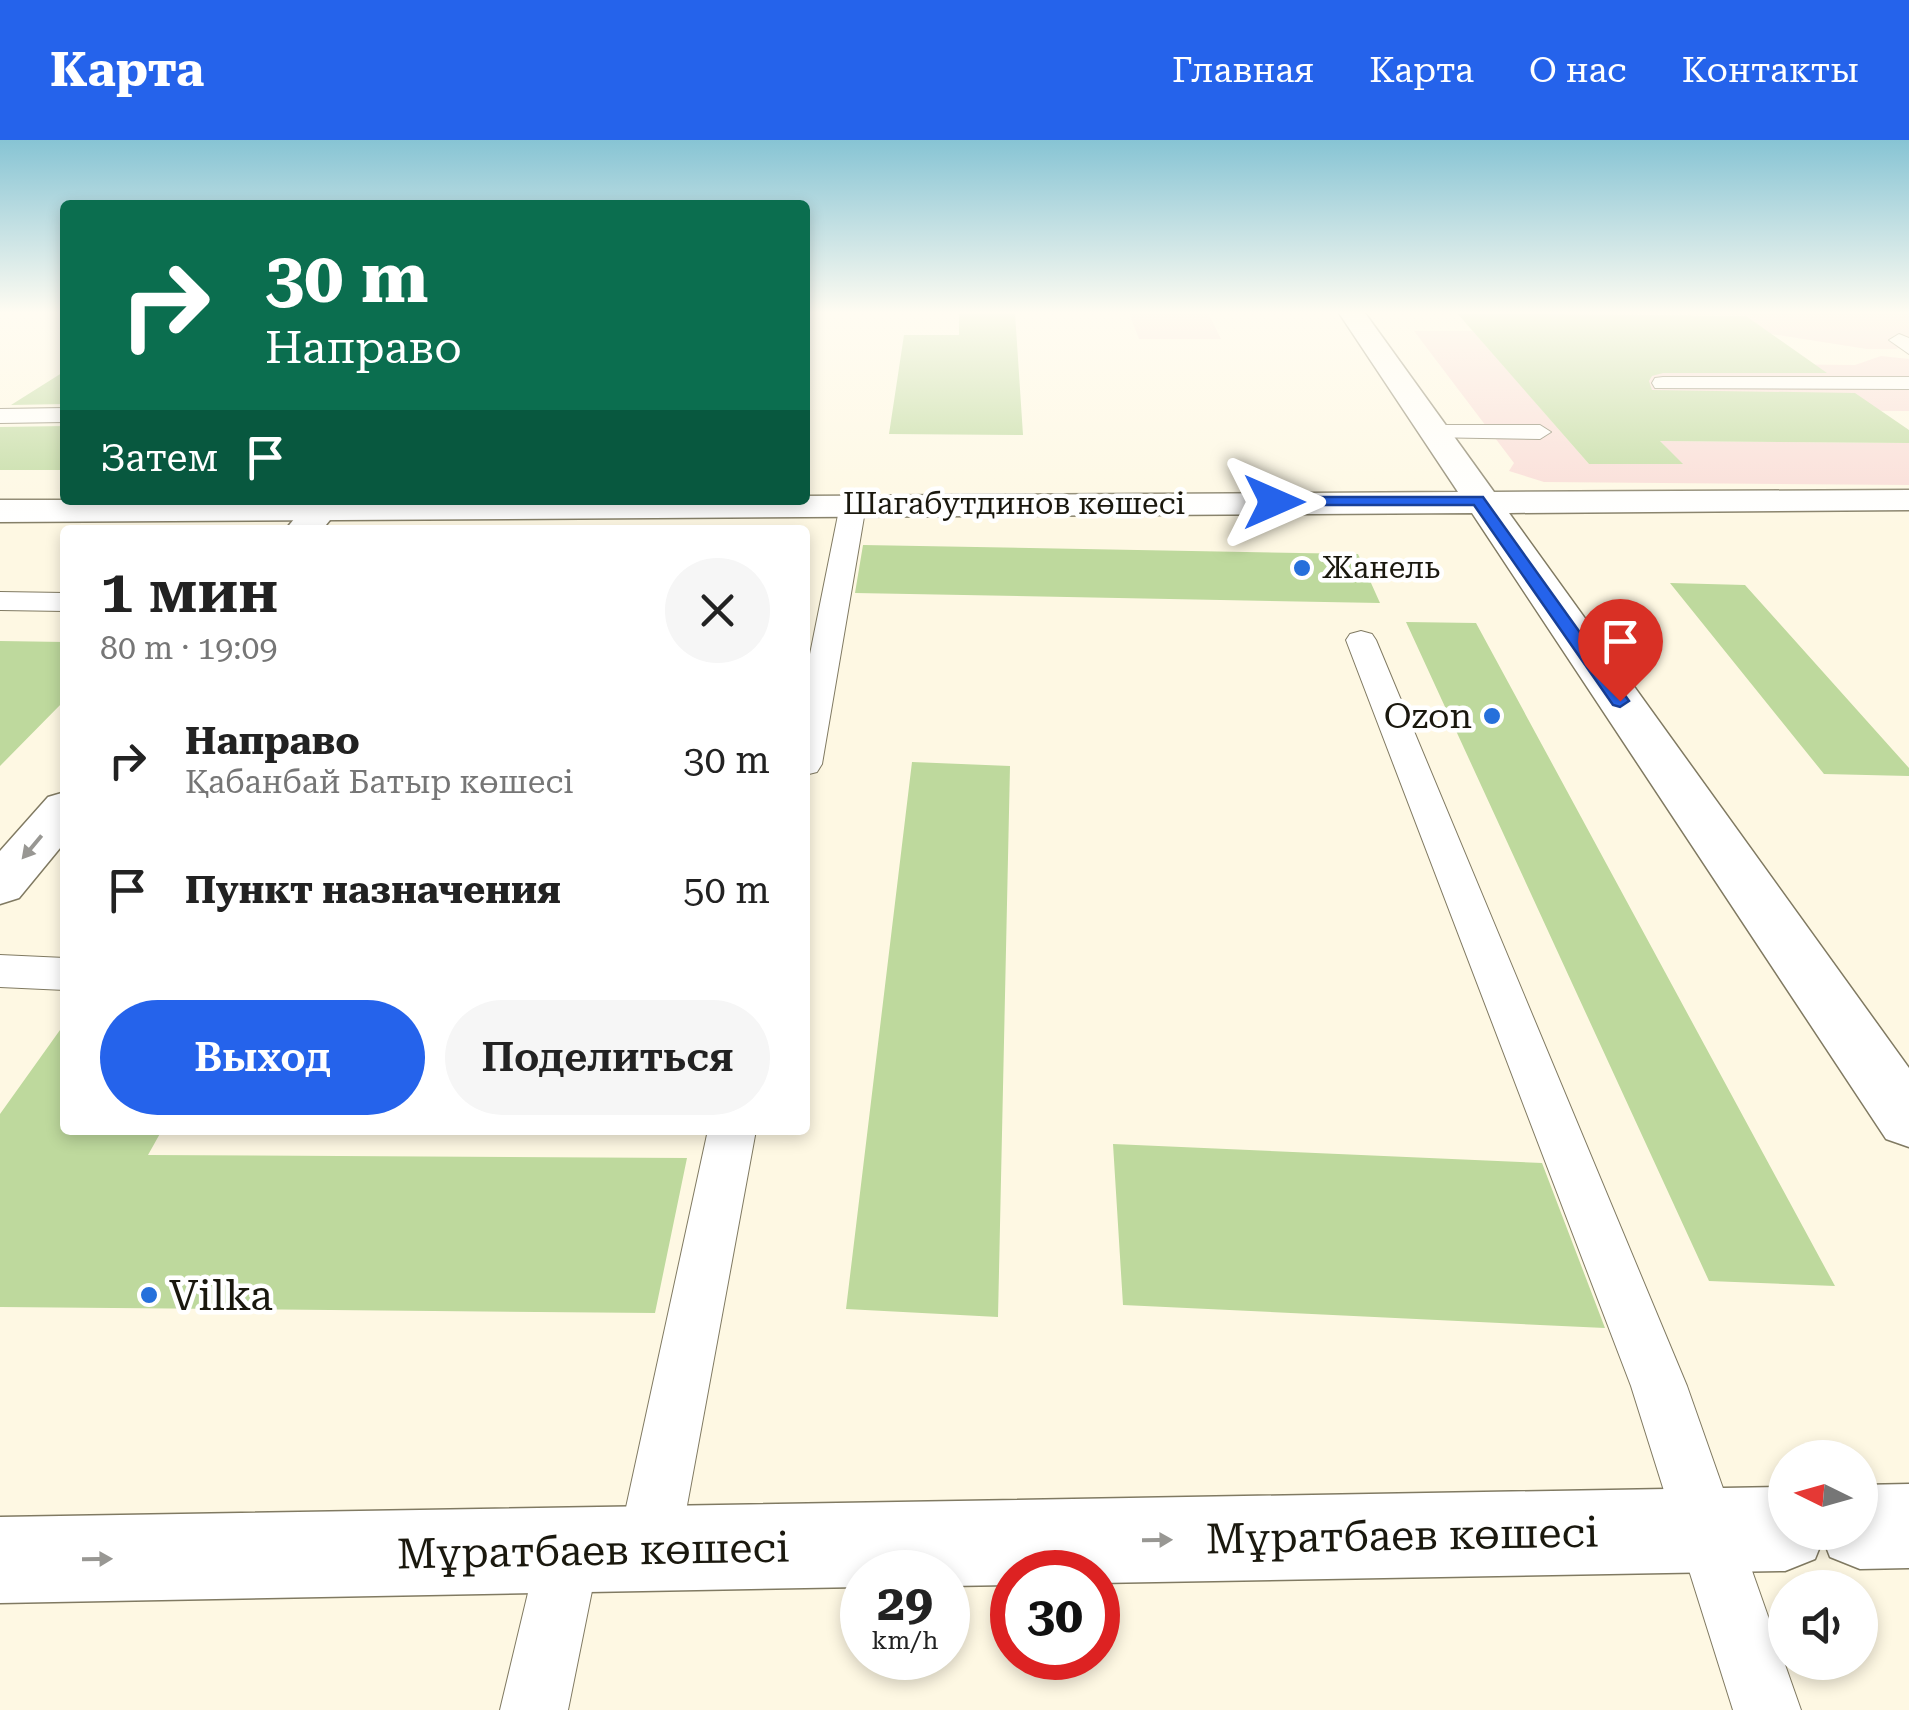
<!DOCTYPE html>
<html lang="ru">
<head>
<meta charset="utf-8">
<style>
  body { margin:0; font-family:"Roboto Serif",serif; background:#f6f6f6; color:#222; height:100vh; display:flex; flex-direction:column; font-size:38px; white-space:nowrap }
  * { box-sizing:border-box; margin:0 }
  p { font-size:32px; color:#767676 }
  .icon { flex:none; width:55px; height:55px; fill:none; stroke:currentColor; stroke-width:2; stroke-linecap:round; stroke-linejoin:round }
  .map { position:relative; flex:1; overflow:hidden }
  .sheet { position:absolute; left:60px; top:385px; width:750px; height:610px; display:flex; flex-direction:column; background:#fff; border-radius:10px; box-shadow:0 5px 15px #0003 }
  .sheet>* { flex:none }
  .hud { position:absolute; left:60px; top:60px; width:750px; height:305px; border-radius:10px; box-shadow:0 5px 15px #0003; background:#0b6e4f; color:#fff; overflow:hidden }
  .needle { width:65px; rotate:275deg }
  .tools { position:absolute; left:1768px; top:1300px; display:grid; gap:20px }
  .tools a { display:grid; place-items:center; width:110px; height:110px; border-radius:50%; background:#fff; box-shadow:0 5px 15px #0003; font-size:50px }
  .speed { position:absolute; left:840px; top:1410px; display:flex; gap:20px; font-size:50px; font-weight:700; text-align:center }
  .speed>* { display:grid; place-content:center; width:130px; height:130px; border-radius:50%; background:#fff; box-shadow:0 5px 15px #0003; line-height:1 }
  .speed small { font-size:25px; font-weight:400 }
  .speed .limit { border:15px solid #d22; background:#fff; color:#111 }
  .pin { position:absolute; display:grid; place-items:center; width:85px; height:85px; color:#fff; margin:-102px -42px; border-radius:50% 50% 50% 0; rotate:-45deg; box-shadow:0 0 10px #0007 }
  .pin .icon { rotate:45deg }
  .me { position:absolute; width:110px; margin:-55px; rotate:90deg; stroke-linejoin:round; filter:drop-shadow(0 0 8px #0008) }
  .turn { display:flex; align-items:center; gap:35px; height:210px; padding:0 40px; font-size:45px }
  .turn .icon { width:130px; height:130px; stroke-width:2.5 }
  .turn b { display:block; font-size:70px; line-height:85px }
  .then { display:flex; align-items:center; height:95px; padding:0 40px; background:#0003; gap:20px; font-size:38px }
  .round { display:grid; place-items:center; flex:none; width:105px; height:105px; border-radius:52px; background:#f6f6f6 }
  .overview { display:flex; align-items:center; justify-content:space-between; height:170px; padding:0 40px }
  h1 { font-size:60px; font-weight:600; line-height:75px }
  .primary-button { display:flex; gap:20px; margin-top:auto; padding:20px 40px }
  .primary-button a { flex:1; height:115px; border-radius:60px; background:#2563eb; color:#fff; font-size:40px; font-weight:600; line-height:115px; text-align:center }
  .primary-button a+a { background:#f6f6f6; color:#222 }
  ul { padding:0; list-style:none }
  li { display:flex; align-items:center; gap:30px; height:130px; padding:0 40px }
  li div { flex:1 }
  li b { display:block; font-size:38px }
  li em { font-style:normal }
  header { display:flex; align-items:center; gap:60px; box-sizing:border-box; height:140px; padding:0 50px; background:#2563eb; color:#fff }
  header strong { font-size:48px }
  nav { display:flex; gap:55px; margin-inline-start:auto; font-size:35px }
  .map>svg:first-child { display:block }
  .green { fill:#f9dad5 }
  .building { fill:#bed99d }
  .lines { fill:none; stroke-linecap:round; stroke-linejoin:round }
  .service-casing { stroke:#807a62; stroke-width:2 }
  .minor-casing { stroke:#807a62; stroke-width:3 }
  .tertiary-casing { stroke:#807a62; stroke-width:3 }
  .service { fill:#fff; fill-rule:evenodd }
  .minor { fill:#fff; fill-rule:evenodd }
  .tertiary { fill:#fff; fill-rule:evenodd }
  .oneway { fill:#989793 }
  .route { fill:#2563eb; stroke:#184099; stroke-width:2.5 }
  .poi-dot { fill:#2670db; stroke:#fff; stroke-width:4 }
  .labels { text-anchor:middle; stroke-width:9; stroke-linejoin:round; paint-order:stroke }
  .far-street-label { font-size:30px; fill:#1a180e; stroke:#fff }
  .far-poi-label { font-size:30px; fill:#1a180e; stroke:#fff; text-anchor:start }
  .poi-label { font-size:35px; fill:#1a180e; stroke:#fff; text-anchor:end }
  .near-poi-label { font-size:42px; fill:#1a180e; stroke:#fff; text-anchor:start }
  .near-street-label { font-size:42px; fill:#1a180e; stroke:#fff }
</style>
</head>
<body>
<header>
<strong>Карта</strong>
<nav><a>Главная</a><a>Карта</a><a>О нас</a><a>Контакты</a></nav>
</header>
<div class="map">
<svg width="1909" height="1570" viewBox="0 0 1909 1570">
  <rect width="100%" height="100%" fill="#fef8e3"/>
  <path class="green" d="M1129 173H1208L1221 199H1139Z
    M1623 173H1909V204L1896 209H1867L1771 194 1745 176Z
    M1414 191H1473L1589 324H1681L1660 301 1909 303V345L1544 342 1509 331 1514 323Z
    M1881 216 1909 219V271L1628 270 1651 223 1855 225Z"/>
  <path class="building" d="M959 173H1015L1023 295 889 294 904 195H959Z
    M1457 173 1746 176 1827 233H1663L1652 236 1649 241 1652 250 1855 253 1909 290V303L1660 301 1683 324H1589Z
    M65 231V264L11 265Z
    M65 286V330H0V287Z
    M863 405 1358 414 1380 463 855 453Z
    M1670 443 1745 445 1909 628V636L1824 634Z
    M1406 482 1476 483 1835 1146 1709 1141Z
    M0 501 65 502V560L0 626Z
    M912 622 1010 626 998 1177 846 1169Z
    M65 883V990H162L148 1015 687 1018 655 1173 0 1167V974Z
    M1113 1004 1542 1023 1605 1188 1123 1165Z"/>
  <g class="lines">
    <defs>
      <path id="service" d="M1899 194 1909 198V214L1889 200Z
        M1663 237H1909V249L1655 248 1652 243 1655 238Z
        M65 268V282L0 283V269Z
        M1432 285H1540L1551 292 1540 299 1424 297 1421 292Z
        M853 357 866 365 822 624 817 632 805 635V539L840 365Z
        M0 452 65 453V471L0 470Z
        M1361 491 1372 494 1376 500 1687 1246 1801 1570H1733L1631 1246 1346 500 1350 494Z
        M0 815 65 818V850L0 847Z
        M708 990H756L679 1409 670 1431 648 1440 626 1431 617 1409Z
        M569 1380 591 1389 600 1411 568 1570H500L538 1411 547 1389Z"/>
      <path id="minor" d="M1339 173H1365L1494 352 1909 350V370L1509 373 1909 928V1007L1886 999 1472 373 0 382V360H805V356L1458 352Z"/>
      <path id="tertiary" d="M310 360H346L322 390H285Z
        M65 652V702L19 758 0 764V711L48 657Z
        M1909 1344V1428L1860 1429 1830 1417 1823 1399 1815 1419 1785 1431 1098 1443V1432H1012V1445L948 1446V1432H862V1447L0 1463V1377L1785 1347V1392H1860V1345Z"/>
    </defs>
    <use href="#service" class="service-casing"/>
    <use href="#minor" class="minor-casing"/>
    <use href="#tertiary" class="tertiary-casing"/>
    <use href="#service" class="service"/>
    <use href="#minor" class="minor"/>
    <use href="#tertiary" class="tertiary"/>
  </g>
  <defs><path id="oneway-solid" d="M-6-.8H1V-3.2L6.5 0L1 3.2V.8H-6Z" transform="scale(2.5)"/></defs>
  <g class="oneway">
    <use href="#oneway-solid" transform="translate(32 707) rotate(130)"/>
    <use href="#oneway-solid" transform="translate(1157 1400) rotate(-1)"/>
    <use href="#oneway-solid" transform="translate(97 1419) rotate(-1)"/>
  </g>
  <linearGradient id="sky" x2="0" y2="1"><stop stop-color="#87c4d4"/><stop offset="0.44" stop-color="#fffcf2"/><stop offset="1" stop-color="#fffcf2" stop-opacity="0"/></linearGradient>
  <rect width="1909" height="392" fill="url(#sky)"/>
  <path class="route" d="M1274 357H1483L1629 561 1620 567 1613 565 1474 365H1269V359Z"/>
  <g class="poi-dot">
    <circle cx="1302" cy="428" r="10"/>
    <circle cx="1492" cy="576" r="10"/>
    <circle cx="149" cy="1155" r="10"/>
  </g>
  <g class="labels">
    <g class="far-street-label">
      <text x="1014" y="374">Шагабутдинов көшесі</text>
    </g>
    <g class="far-poi-label">
      <text x="1322" y="438">Жанель</text>
    </g>
    <g class="poi-label">
      <text x="1472" y="588">Ozon</text>
    </g>
    <g class="near-poi-label">
      <text x="169" y="1170">Vilka</text>
    </g>
    <g class="near-street-label">
      <text transform="translate(1402 1395) rotate(-1)" y="15">Мұратбаев көшесі</text>
      <text transform="translate(593 1410) rotate(-1)" y="15">Мұратбаев көшесі</text>
    </g>
  </g>
</svg>
<div class="tools">
<a><svg class="needle" viewBox="-14 -14 28 28"><path d="M0-13l5 13h-10z" fill="#e53935"/><path d="M0 13l5-13h-10z" fill="#767676"/></svg></a>
<a><svg class="icon" aria-label="sound" viewBox="0 0 24 24"><path d="M4 9h4l5-4v14l-5-4H4zM17 9q2 3 0 6"/></svg></a>
</div>
<div class="speed"><div>29<small>km/h</small></div><div class="limit">30</div></div>
<div class="pin" style="left:1620px;top:561px;background:#d93025"><svg class="icon" aria-label="arrive" viewBox="0 0 24 24"><path d="M6 21V4h12l-3 4 3 4H6"/></svg></div>
<svg class="me" style="left:1274px;top:362px" viewBox="-20 -20 40 40"><path d="M0-17L14 15 0 8-14 15z" fill="#2563eb" stroke="#fff" stroke-width="4"/></svg>
<div class="hud">
<div class="turn"><svg class="icon" aria-label="right" viewBox="0 0 24 24"><path d="M7 20v-9h11M14 6l5 5-5 5"/></svg><div><b>30 m</b>Направо</div></div>
<div class="then">Затем<svg class="icon" aria-label="arrive" viewBox="0 0 24 24"><path d="M6 21V4h12l-3 4 3 4H6"/></svg></div>
</div>
<section class="sheet">
<div class="overview"><div><h1>1 мин</h1><p>80 m · 19:09</p></div><a class="round"><svg class="icon" aria-label="close" viewBox="0 0 24 24"><path d="M6 6l12 12M18 6L6 18"/></svg></a></div>
<ul>
<li><svg class="icon" aria-label="right" viewBox="0 0 24 24"><path d="M7 20v-9h11M14 6l5 5-5 5"/></svg><div><b>Направо</b><p>Қабанбай Батыр көшесі</p></div><em>30 m</em></li>
<li><svg class="icon" aria-label="arrive" viewBox="0 0 24 24"><path d="M6 21V4h12l-3 4 3 4H6"/></svg><div><b>Пункт назначения</b></div><em>50 m</em></li>
</ul>
<div class="primary-button"><a>Выход</a><a>Поделиться</a></div>
</section>
</div>
</body>
</html>
